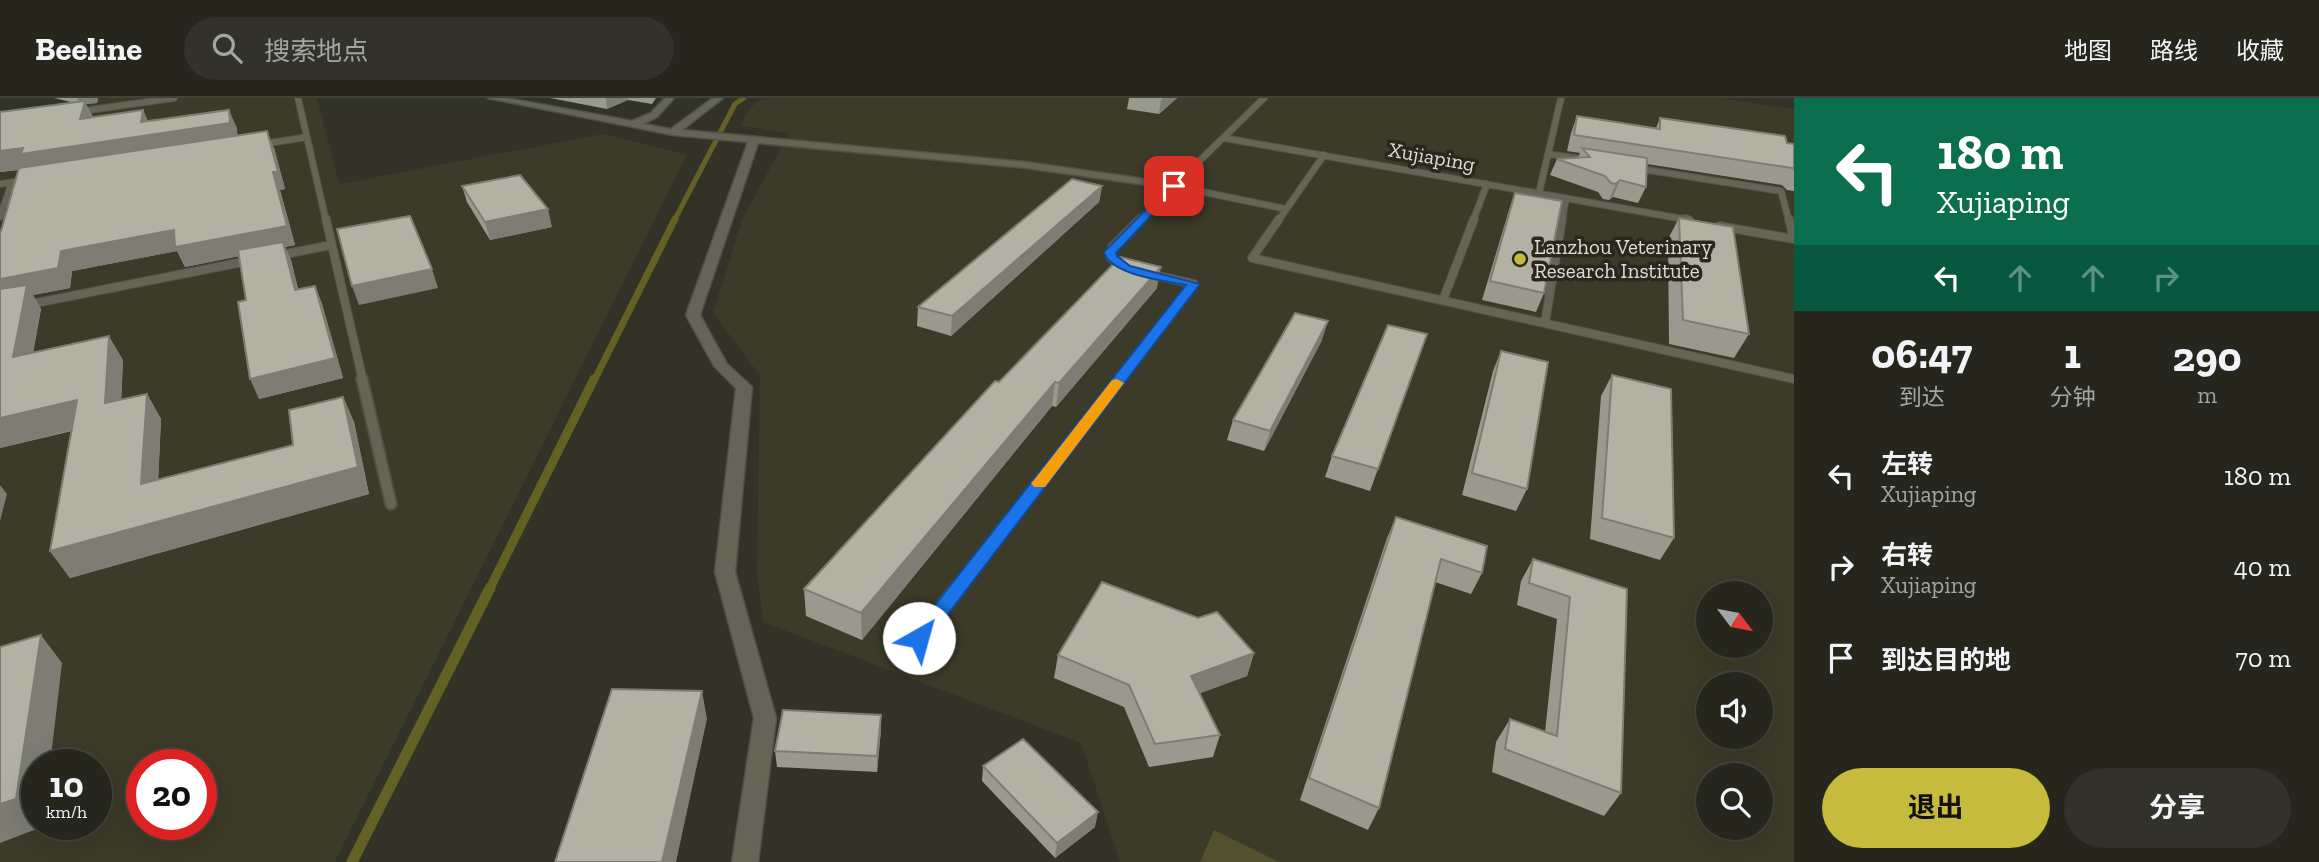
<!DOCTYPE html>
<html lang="zh">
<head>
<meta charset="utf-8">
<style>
  body { margin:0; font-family:"Zilla Slab","Noto Sans SC",serif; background:#32322a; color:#f1f3f6; height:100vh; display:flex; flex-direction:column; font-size:26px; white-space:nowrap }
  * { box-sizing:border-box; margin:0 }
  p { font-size:23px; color:#a4a5a4 }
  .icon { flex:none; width:38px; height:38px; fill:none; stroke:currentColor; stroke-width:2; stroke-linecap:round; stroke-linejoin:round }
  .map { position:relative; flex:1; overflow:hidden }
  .sheet { display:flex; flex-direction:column; background:#26261d; width:525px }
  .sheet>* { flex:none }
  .top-card { background:#0b6e4f; color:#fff; overflow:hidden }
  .needle { width:46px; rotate:122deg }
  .buttons { position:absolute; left:1696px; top:483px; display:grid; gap:14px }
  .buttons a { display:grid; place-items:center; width:77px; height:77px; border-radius:50%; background:#26261d; box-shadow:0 7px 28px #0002,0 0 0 2px #42433b; font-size:35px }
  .speed { position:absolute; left:21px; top:651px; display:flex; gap:14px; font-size:35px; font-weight:700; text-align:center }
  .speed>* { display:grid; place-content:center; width:91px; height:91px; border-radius:50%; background:#26261d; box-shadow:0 7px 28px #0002,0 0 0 2px #42433b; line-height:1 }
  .speed small { font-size:18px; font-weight:400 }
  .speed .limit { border:10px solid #d22; background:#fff; color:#111 }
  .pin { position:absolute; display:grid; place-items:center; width:60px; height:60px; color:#fff; margin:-30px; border-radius:14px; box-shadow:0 4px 10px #0006 }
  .me { position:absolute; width:77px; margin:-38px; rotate:38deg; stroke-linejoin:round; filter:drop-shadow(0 0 5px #0008) }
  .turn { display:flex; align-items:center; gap:24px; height:147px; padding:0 28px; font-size:32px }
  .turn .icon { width:91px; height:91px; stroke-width:2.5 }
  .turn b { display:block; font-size:49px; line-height:60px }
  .lanes { display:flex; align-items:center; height:66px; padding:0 28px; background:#0003; justify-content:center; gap:35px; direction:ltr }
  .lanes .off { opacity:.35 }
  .eta { display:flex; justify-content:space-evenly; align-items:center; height:119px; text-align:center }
  .eta b { font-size:42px; font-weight:700; line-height:49px }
  .cta { display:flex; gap:14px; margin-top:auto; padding:14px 28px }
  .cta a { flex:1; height:80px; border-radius:42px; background:#c6bb3c; color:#111; font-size:28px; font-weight:700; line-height:80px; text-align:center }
  .cta a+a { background:#32322a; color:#f1f3f6 }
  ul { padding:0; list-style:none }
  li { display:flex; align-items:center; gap:21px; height:91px; padding:0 28px }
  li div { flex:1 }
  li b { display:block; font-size:26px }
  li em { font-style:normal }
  header { display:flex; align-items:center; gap:42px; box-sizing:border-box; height:98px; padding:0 35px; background:#26261d; border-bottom:2px solid #42433b }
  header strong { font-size:33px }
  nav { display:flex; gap:38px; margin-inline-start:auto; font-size:24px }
  .search { width:490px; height:63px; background:#32322a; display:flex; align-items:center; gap:18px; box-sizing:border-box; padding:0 24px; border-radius:38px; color:#a4a5a4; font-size:26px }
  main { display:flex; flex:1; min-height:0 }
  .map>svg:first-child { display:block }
  .built { fill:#3c3a28; fill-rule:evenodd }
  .green { fill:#53502e }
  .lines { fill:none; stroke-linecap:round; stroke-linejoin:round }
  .stream-far3 { stroke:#656024; stroke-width:5 }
  .stream-far2 { stroke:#656024; stroke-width:7 }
  .stream-far1 { stroke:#656024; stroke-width:9 }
  .stream { stroke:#656024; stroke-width:11 }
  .lane-far3-casing { stroke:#515046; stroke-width:8 }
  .lane-far2-casing { stroke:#515046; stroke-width:10 }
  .lane-far1-casing { stroke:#515046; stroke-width:14 }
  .lane-casing { stroke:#515046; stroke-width:18 }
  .street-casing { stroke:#515046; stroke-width:3 }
  .lane-far3 { stroke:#646457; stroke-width:6 }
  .lane-far2 { stroke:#646457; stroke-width:8 }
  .lane-far1 { stroke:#646457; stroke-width:10 }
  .lane { stroke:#646457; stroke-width:14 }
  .street { fill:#646457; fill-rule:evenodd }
  .wall { fill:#99998d }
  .shaded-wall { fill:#7d7d73 }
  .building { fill:#b2b2a4; stroke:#7d7d73; stroke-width:2 }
  .route { fill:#1a73e8; stroke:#114b97; stroke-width:2 }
  .slow { fill:#f59e0b }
  .poi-dot { fill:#c6bb3c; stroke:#29281d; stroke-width:2.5 }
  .labels { text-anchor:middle; stroke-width:7; stroke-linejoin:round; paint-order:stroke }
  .far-street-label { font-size:21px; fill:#dddcd5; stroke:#29281d }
  .far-poi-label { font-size:21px; fill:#dddcd5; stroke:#29281d; text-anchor:start }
</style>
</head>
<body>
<header>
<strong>Beeline</strong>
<div class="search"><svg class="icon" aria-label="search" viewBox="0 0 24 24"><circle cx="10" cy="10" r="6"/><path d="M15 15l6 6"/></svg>搜索地点</div>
<nav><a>地图</a><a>路线</a><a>收藏</a></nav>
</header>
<main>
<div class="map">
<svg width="1794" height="764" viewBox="0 0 1794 764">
  <rect width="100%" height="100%" fill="#333227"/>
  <path class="built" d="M105 0H317L339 86 603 36 687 57 335 764H0V14ZM37 667H96V726H37ZM142 667H201V726H142Z
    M768 0H1719L1794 11V764H1120L1081 645 763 524 757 474 760 278 713 215 742 122 789 35 741 28 744 18 757 3ZM1708 495H1760V548H1708ZM1708 586H1760V639H1708ZM1708 677H1760V730H1708Z"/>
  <path class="green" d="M1214 732 1279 764H1200Z"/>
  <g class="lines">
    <path class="stream-far3" d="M674 123 735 6 744 0"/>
    <path class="stream-far2" d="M594 283 675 121"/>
    <path class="stream-far1" d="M489 492 594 281"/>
    <path class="stream" d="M352 764 490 490"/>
    <defs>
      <path id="lane-far3" d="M298 0 326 123
        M76 14 174 0
        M1224 40 1689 122
        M257 47 307 39
        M1548 56 1588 62
        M1635 70 1781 93 1789 123
        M0 86 27 82
        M1174 88 1286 111
        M1539 95 1561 0
        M0 119 12 84
        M1138 123 1264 0
        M1278 123 1324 57
        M1473 123 1487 86
        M1562 123 1566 100"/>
      <path id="lane-far2" d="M326 121 363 283
        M1279 121 1252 160 1794 281
        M1685 121 1689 122
        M1789 121 1794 141
        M1719 128 1794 141
        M276 158 331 147
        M1126 170 1111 160 1112 149 1140 121
        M1443 202 1474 121
        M0 212 253 162
        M1545 225 1562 121
        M1119 283 1194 186 1145 175"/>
      <path id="lane-far1" d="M362 281 391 406
        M957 492 1120 281"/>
      <path id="lane" d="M919 540 958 490"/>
      <path id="street" d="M488 0H506L632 23 651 15 665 0H674L657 19 643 26 671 31 713 0H723L682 32 1026 64 1174 85 1179 88 1174 91 1026 70 758 45 700 217 727 266 752 289 735 474 776 620 758 764H732L754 620 715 474 736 290 714 268 686 217 748 44 673 37Z"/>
    </defs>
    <use href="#lane-far3" class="lane-far3-casing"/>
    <use href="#lane-far2" class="lane-far2-casing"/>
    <use href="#lane-far1" class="lane-far1-casing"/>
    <use href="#lane" class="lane-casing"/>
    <use href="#street" class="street-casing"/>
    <use href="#lane-far3" class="lane-far3"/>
    <use href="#lane-far2" class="lane-far2"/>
    <use href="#lane-far1" class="lane-far1"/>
    <use href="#lane" class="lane"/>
    <use href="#street" class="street"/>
  </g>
  <path class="wall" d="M54 0H98L97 5 86 6 93 19 143 12 148 24 237 30V38L274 50 285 91 280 92 295 147 285 149 291 162 298 191 315 188 322 206 343 280 259 301 246 202 239 158 185 169 177 153 72 173 70 190 33 197 41 211 33 254 123 262 121 302 147 296 161 321 158 381 293 347 343 299 354 324 369 396 70 480 50 453 72 333 0 350 1 133 19 72 0 74 71 4Z
    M550 0H656L652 6 628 2 607 11Z
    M1129 0H1177L1159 16 1127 11Z
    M1577 18 1656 30 1660 20 1794 46V93L1787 92 1782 87 1647 66 1646 89 1638 105 1613 99 1609 102 1603 101 1598 94 1550 77 1557 61 1578 60 1580 55 1567 53 1571 35Z
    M462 88 552 129 490 142 467 104Z
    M1102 88 1099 104 951 238 917 228 918 209Z
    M1515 95 1544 195 1536 214 1482 202 1509 112Z
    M1679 120 1749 236 1734 260 1669 246 1668 141Z
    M1157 190 1056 309 1052 308 862 542 806 518 804 491 999 284Z
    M1427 236 1370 393 1325 379 1332 358Z
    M1322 242 1264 353 1227 342 1233 322Z
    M1501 253 1527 391 1516 413 1462 397 1493 273Z
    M1612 277 1674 440 1660 462 1590 441 1601 298Z
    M1396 419 1482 475 1471 496 1435 484 1379 710 1368 732 1300 702 1387 440Z
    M1533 461 1627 491 1621 695 1604 718 1492 674 1496 644 1510 621 1545 634 1557 521 1517 507 1521 483Z
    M1254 555 1247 578 1199 595 1220 637 1213 659 1149 669 1124 609 1054 580 1058 557Z
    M881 632 877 674 777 669 775 653Z
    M983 668 1095 729 1055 760 982 683Z"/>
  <path class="shaded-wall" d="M77 0H98L97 5 86 6 93 21H80L81 7Z
    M606 0H628V2L607 11Z
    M1163 0H1177L1159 16 1161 2Z
    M143 12 151 30 229 12 237 30 238 44 0 74V53L141 24Z
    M267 33 274 50 285 91 280 92 295 147 285 149 291 162 303 211 295 192 285 149 185 169 177 153 72 173 70 190 33 197 41 211 28 284 13 259 0 204V181L61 153 273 74Z
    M1620 82 1613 99 1609 102 1616 86Z
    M1102 88 1099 104 951 238 952 218Z
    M548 111 552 129 490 142 485 124Z
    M1161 169 1157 190 1056 309 1059 285Z
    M432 171 438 190 359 207 352 188Z
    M315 188 322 206 343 280 259 301 250 281Z
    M1328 223 1322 242 1264 353 1270 333Z
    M109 238 123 262 120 331 105 305Z
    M1055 284 1052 308 862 542 861 515Z
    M147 296 161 321 157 413 141 386Z
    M343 299 354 324 369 396 70 480 50 453 358 369Z
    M77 302 93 327 0 350V320Z
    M0 387 7 396 0 423Z
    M41 537 62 565 50 667H37V726H43L42 729 0 745V706Z
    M1254 555 1247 578 1185 601 1191 578Z
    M702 593 707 621 676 764H662Z
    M881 617V632L877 674V658Z
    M1098 714 1095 729 1055 760 1057 745Z"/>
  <path class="building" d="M85 3 80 21 143 12 141 24 229 12 230 25 21 56 23 50 0 53V14Z
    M1577 18 1660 31V20L1785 38 1787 45 1794 46V72L1792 70 1574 37Z
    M267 33 278 74H273L287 128 175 149 174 132 61 153 58 170 0 181V133H1L19 70Z
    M1582 50 1647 60 1646 89 1620 82 1616 86 1611 85 1605 78 1557 61 1590 59Z
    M520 77 548 111 485 124 462 88Z
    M1072 81 1102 88 952 218 918 209Z
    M1515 95 1562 103 1544 195 1490 183Z
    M410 118 432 171 352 188 337 131Z
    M1679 120 1733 129 1749 236 1683 222Z
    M283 144 295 192 315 188 335 260 250 281 238 204 246 202 238 152Z
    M1120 159 1161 169 1059 285 1055 284 861 515 804 491 995 283 999 284Z
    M27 187 13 259 109 238 105 305 147 296 141 386 293 347 289 312 343 299 358 369 50 453 77 302 0 320V191Z
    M1295 215 1328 223 1270 333 1233 322Z
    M1388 227 1427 236 1378 371 1332 358Z
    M1501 253 1548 264 1527 391 1472 375Z
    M1612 277 1671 291 1674 440 1602 420Z
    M1396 419 1487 448 1482 475 1441 461 1379 710 1309 680Z
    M1533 461 1627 491 1621 695 1505 651 1510 621 1557 638 1570 499 1529 485Z
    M1102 484 1198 520 1217 514 1254 555 1191 578 1220 637 1155 646 1129 587 1058 557Z
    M41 537 16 701 0 706V549Z
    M612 591 702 593 662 764H555Z
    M783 612 881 617 877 658 775 653Z
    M1023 641 1098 714 1057 745 983 668Z"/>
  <path class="route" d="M1171 86 1179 88 1116 155 1117 158 1130 168 1200 186 926 545H913L910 540 913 535 1186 187C1166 183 1110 177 1104 154Z"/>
  <path class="slow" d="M1117 281 1124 285 1045 389H1034L1031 385 1034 382 1112 282Z"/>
  <circle class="poi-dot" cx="1520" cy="161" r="7"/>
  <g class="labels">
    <g class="far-street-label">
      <text transform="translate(1432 59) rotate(10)" y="7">Xujiaping</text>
    </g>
    <g class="far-poi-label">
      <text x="1534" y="156">Lanzhou Veterinary<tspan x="1534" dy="24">Research Institute</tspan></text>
    </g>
  </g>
</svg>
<div class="buttons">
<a><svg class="needle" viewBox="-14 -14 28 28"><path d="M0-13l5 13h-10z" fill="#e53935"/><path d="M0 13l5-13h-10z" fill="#a4a5a4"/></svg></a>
<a><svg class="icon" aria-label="sound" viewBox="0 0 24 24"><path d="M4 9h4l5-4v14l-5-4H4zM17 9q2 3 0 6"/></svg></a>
<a><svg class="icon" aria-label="search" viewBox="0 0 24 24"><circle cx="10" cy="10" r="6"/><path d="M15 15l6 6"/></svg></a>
</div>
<div class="speed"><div>10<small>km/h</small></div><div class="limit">20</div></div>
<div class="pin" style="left:1174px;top:88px;background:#d93025"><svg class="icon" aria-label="arrive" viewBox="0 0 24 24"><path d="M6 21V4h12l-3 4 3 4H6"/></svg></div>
<svg class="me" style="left:919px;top:540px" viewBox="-20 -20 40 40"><circle r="19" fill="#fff"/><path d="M0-13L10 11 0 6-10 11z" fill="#1a73e8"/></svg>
</div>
<section class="sheet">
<div class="top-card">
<div class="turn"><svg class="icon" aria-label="left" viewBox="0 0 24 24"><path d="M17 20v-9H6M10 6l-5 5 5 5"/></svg><div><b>180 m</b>Xujiaping</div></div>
<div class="lanes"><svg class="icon" aria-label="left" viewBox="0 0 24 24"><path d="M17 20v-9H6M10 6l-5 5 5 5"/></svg><svg class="icon off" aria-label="ahead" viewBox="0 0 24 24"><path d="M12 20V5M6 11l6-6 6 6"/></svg><svg class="icon off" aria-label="ahead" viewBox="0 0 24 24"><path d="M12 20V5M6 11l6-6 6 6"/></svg><svg class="icon off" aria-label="right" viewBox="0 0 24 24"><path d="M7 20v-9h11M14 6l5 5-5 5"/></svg></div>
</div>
<div class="eta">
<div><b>06:47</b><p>到达</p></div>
<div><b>1</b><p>分钟</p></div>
<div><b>290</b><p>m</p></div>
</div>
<ul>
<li><svg class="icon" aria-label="left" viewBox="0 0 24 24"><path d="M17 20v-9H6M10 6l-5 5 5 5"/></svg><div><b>左转</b><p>Xujiaping</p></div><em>180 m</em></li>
<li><svg class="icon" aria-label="right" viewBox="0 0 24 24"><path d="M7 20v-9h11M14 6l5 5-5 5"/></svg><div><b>右转</b><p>Xujiaping</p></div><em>40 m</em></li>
<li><svg class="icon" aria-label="arrive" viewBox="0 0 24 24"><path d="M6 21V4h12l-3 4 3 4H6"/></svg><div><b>到达目的地</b></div><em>70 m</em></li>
</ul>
<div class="cta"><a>退出</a><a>分享</a></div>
</section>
</main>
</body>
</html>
